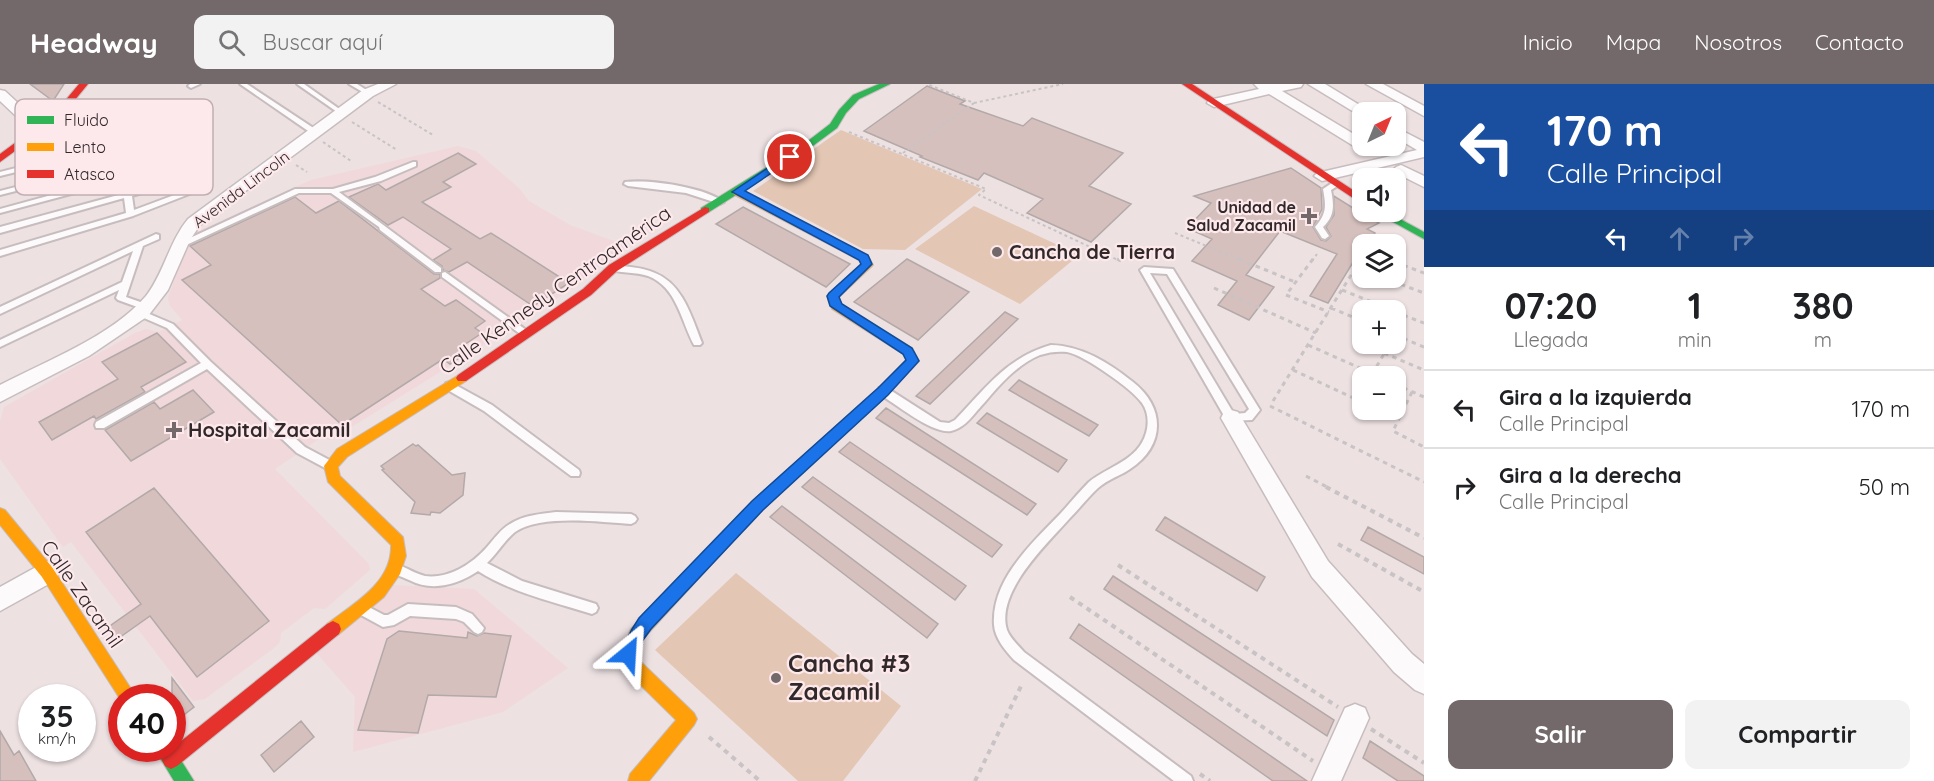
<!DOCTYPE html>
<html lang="es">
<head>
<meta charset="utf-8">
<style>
  body { margin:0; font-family:Quicksand,sans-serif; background:#f2f2f2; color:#202124; height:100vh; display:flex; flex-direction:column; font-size:22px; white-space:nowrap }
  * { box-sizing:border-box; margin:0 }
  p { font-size:20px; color:#757577 }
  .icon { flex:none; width:33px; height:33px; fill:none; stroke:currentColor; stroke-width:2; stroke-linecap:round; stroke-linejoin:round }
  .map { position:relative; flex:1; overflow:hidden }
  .details { display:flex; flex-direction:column; background:#fff; width:510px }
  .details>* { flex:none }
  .top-card { background:#1a4fa0; color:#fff; overflow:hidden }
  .needle { width:39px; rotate:43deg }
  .tools { position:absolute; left:1352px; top:18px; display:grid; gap:12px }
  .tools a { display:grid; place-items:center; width:54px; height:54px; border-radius:12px; background:#fff; box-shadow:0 2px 4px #0004; font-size:30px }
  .speed { position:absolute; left:18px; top:600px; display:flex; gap:12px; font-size:30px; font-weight:700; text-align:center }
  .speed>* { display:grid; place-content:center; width:78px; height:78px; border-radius:50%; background:#fff; box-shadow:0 2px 4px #0004; line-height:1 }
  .speed small { font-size:15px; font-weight:400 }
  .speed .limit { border:9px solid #d22; background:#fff; color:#111 }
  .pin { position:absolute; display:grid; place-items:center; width:51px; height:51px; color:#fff; margin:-26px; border:3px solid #fff; border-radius:50%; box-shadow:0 2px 6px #0007 }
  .me { position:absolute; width:66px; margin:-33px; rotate:27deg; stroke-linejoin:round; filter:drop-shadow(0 0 4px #0008) }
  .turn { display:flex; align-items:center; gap:21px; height:126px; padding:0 24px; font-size:27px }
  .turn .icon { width:78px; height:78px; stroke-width:2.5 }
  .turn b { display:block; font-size:42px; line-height:51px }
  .lanes { display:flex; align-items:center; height:57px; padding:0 24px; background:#0003; justify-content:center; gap:30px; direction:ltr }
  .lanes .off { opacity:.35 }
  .eta { display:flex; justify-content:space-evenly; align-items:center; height:102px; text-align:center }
  .eta b { font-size:36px; font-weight:700; line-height:42px }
  .action { display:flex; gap:12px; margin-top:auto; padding:12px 24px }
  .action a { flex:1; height:69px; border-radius:12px; background:#73696a; color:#fff; font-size:24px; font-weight:700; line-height:69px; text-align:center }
  .action a+a { background:#f2f2f2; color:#202124 }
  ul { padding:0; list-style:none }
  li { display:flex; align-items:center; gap:18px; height:78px; padding:0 24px; border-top:2px solid #e0e0e0 }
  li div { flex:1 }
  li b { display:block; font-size:22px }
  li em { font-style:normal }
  header { display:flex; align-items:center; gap:36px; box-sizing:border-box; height:84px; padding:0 30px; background:#73696a; color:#fff }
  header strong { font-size:28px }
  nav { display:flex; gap:33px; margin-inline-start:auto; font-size:21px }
  .search { width:420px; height:54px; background:#f2f2f2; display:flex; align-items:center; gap:15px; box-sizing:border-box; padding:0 21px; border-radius:12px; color:#757577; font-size:22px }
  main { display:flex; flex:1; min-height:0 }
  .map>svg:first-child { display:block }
  .built { fill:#f0d8db }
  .green { fill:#e3c6b4 }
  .building { fill:#d6c0bd; stroke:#b2a9a8; stroke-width:1.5 }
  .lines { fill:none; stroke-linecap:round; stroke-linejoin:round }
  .lane-casing { stroke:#c7bdbf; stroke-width:4 }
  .street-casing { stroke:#c7bdbf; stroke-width:3 }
  .fast-casing { stroke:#c7bdbf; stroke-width:2 }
  .slow-casing { stroke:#c7bdbf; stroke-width:2 }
  .jam-casing { stroke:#c7bdbf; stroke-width:2 }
  .path-far2 { stroke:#c8c3c4; stroke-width:2; stroke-dasharray:3 3; stroke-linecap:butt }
  .path-far1 { stroke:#c8c3c4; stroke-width:3; stroke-dasharray:4.5 4.5; stroke-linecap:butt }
  .path { stroke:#c8c3c4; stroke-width:4; stroke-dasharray:5 5; stroke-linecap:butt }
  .lane { fill:#fcfafb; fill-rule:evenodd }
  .street { fill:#fcfafb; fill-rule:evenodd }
  .fast { fill:#30b455; fill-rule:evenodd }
  .slow { fill:#ff9f0a; fill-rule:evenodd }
  .jam { fill:#e5322d; fill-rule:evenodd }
  .route { fill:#1a73e8; stroke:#114b97; stroke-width:1.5 }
  .poi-dot { fill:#73696a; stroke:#fde9ec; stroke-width:2 }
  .labels { text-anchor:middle; stroke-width:4.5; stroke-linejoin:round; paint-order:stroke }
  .far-street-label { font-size:16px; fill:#31282a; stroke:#fde9ec }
  .far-poi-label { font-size:16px; font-weight:bold; fill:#31282a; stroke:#fde9ec; text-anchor:end }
  .poi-label { font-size:20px; font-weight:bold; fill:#31282a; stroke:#fde9ec; text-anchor:start }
  .street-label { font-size:20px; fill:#31282a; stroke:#fde9ec }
  .near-poi-label { font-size:24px; font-weight:bold; fill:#31282a; stroke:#fde9ec; text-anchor:start }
  .key { fill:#fde9ec; stroke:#c0afb2; stroke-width:1.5 }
  .key-label { font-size:16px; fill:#31282a }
</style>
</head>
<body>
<header>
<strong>Headway</strong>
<div class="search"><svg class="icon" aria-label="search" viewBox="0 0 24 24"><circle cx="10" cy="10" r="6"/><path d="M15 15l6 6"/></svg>Buscar aquí</div>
<nav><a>Inicio</a><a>Mapa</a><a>Nosotros</a><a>Contacto</a></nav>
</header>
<main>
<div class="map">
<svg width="1424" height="697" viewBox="0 0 1424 697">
  <rect width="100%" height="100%" fill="#ede1e2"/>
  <path class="built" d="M458 62 476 67 519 104 529 117 570 141 627 162 615 175 595 184 576 202 480 263 334 354 329 356 322 353 275 385 369 480 370 486 325 525 314 524 281 549 280 558 274 564 205 615 193 617 71 458 63 463 0 375V338L4 323 135 249 146 245 158 248 182 236 170 222 168 214 187 161 199 155 194 149 311 96Z
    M392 501 474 505 568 584 503 628 353 668 355 613 313 565Z"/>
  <path class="green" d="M841 46 982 105 905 166 863 165 753 107Z
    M974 122 1079 171 1020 220 915 165Z
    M736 489 901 622 843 697H798L655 566Z"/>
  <path class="building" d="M30 0H64L53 17Z
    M927 2 965 17 960 20 1023 42 1032 34 1123 69 1089 102 1131 120 1091 158 1027 129 1043 115 984 89 978 96 920 73 922 72 864 47Z
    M458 69 476 80 443 98 451 103 422 118 480 155 491 149 569 199 533 222 467 178 449 188 443 186 442 182 433 176 451 165 403 133 388 141 349 113 378 100 386 106Z
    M1291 84 1321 104 1322 125 1313 143 1321 156 1326 157 1331 152 1326 143 1334 131V112L1353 124 1366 128 1370 134 1379 139 1367 145 1375 149 1368 160H1362V170L1358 175H1355L1328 219 1310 212 1337 170 1280 147 1246 191 1274 203 1249 236 1218 221 1237 197 1192 177 1212 155 1187 144 1211 119 1194 112Z
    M295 113 316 129 339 117 434 190H440V194L421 205 445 222 456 216 485 237 475 244 482 249 458 265 465 270 450 280 443 275 342 341 182 196 211 181 190 162Z
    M743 123 850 180 826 203 716 140Z
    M907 175 969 208 918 256 854 218Z
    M1005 228 1018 235 930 320 916 312Z
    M157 249 186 278 141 303 145 308 96 335 94 332 52 356 39 338 118 295 102 278Z
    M1019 296 1098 341 1089 352 1009 306Z
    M193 306 214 328 131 377 105 346 154 318 160 325Z
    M886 324 1036 420 1027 431 876 334Z
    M987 329 1067 376 1058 388 977 339Z
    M850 358 1002 461 992 473 839 368Z
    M413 360 416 362 418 361 452 391 465 389 463 411 440 429 431 428 430 431 411 429 415 418 382 386 384 385 381 382Z
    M813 393 966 502 955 516 802 403Z
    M154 404 269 537 197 593 150 532 116 556 107 544 141 520 86 448Z
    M782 422 938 540 927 554 770 433Z
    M1165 433 1265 493 1257 507 1156 446Z
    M1368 443 1424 473V490L1361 456Z
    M1113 492 1334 636 1327 652 1104 505Z
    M1079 540 1307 697H1273L1070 554Z
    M399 547 467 554 468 548 477 552 484 549 511 552 496 613 428 611 418 649 358 646 387 555Z
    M172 594 194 623 172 640Z
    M301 637 314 653 274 688 261 671Z
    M0 647 14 671 19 667 36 697H0Z
    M1370 657 1424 692V697H1398L1363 674Z"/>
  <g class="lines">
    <defs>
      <path id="lane" d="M200 0 191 4 188 2 190 0Z
        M240 0H247L321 49 314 51Z
        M297 0H304L345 29 340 30Z
        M349 0H357L371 9 366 10Z
        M55 30 72 38 77 54 95 51 104 54 112 77 197 45H203V49L113 82 118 95 129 108 188 92 192 94 132 112 134 126 185 107H188L192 109 133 132 0 172V166L126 129 124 114 0 149V143L122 110 112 99 0 129V125L110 95 106 84 0 111V107L105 80 101 67 0 92V88L99 63 98 57 94 55 71 59 66 41 51 32Z
        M413 78H416V82L381 97 339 108 441 184V188H435L380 146 379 143 331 109H299L182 163H176L175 161 295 105H333L375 93Z
        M625 98C650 95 704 103 724 118L720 120 686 109 628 102 624 100Z
        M1332 99H1338L1339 101 1331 106C1334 121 1335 132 1323 143L1329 152 1325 155 1322 154 1315 143C1327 129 1326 122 1323 105Z
        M156 150 159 151V155L143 162 126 213 149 221 151 223 149 225H143L118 216 116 214 119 206 0 263V256L122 198 133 167 0 230V223Z
        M613 181C627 183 642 183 655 189 683 200 692 234 702 259L700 261H694C681 237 677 203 648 192 636 188 622 189 610 186V182Z
        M1144 183 1173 185 1260 326 1252 336 1227 337 1140 186ZM1150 189 1167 190 1249 325 1245 329 1234 330Z
        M445 188 529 248 531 250 529 252H523L442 193V189Z
        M140 226 173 240 211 278 305 363 335 379 336 382 335 385H327L297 369 207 285 104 344H96L95 341 96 338 201 279 167 244 137 231 135 229Z
        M1051 261C1083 262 1109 279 1133 298 1166 324 1165 362 1130 385 1120 392 1108 395 1098 404 1088 413 1080 424 1070 434 1048 459 995 508 1007 546 1010 554 1018 561 1024 568L1191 692 1193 697H1174L1014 576C1006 567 995 555 994 541 991 496 1032 459 1061 429 1070 419 1079 408 1089 398 1108 382 1138 377 1146 349 1149 339 1148 327 1142 319 1132 305 1084 271 1067 268 1058 267 1049 268 1040 271 1018 280 1000 300 985 318 975 328 966 344 951 347 932 350 896 320 879 310L878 307 879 304H887L940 338 949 339 955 336C986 304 1006 274 1051 261Z
        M450 298 492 321 579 386 580 389 579 392H571L484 327 446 305 445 302 446 299Z
        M556 428 631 430 635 432 637 435 635 438 631 440C601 438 540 430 515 448 504 457 497 470 487 479L522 497 596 520 598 524 596 528 592 530C553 518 513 509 478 487 457 501 432 508 409 496 403 493 396 492 393 486L395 482 399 481C407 484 416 490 425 492 449 495 472 480 487 463 494 455 501 445 510 440 524 431 540 430 556 428Z
        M363 520 384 531H388L408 520 456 523 472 530 484 544 482 548 478 550 474 548 464 538 456 535 410 532 394 541 383 543 359 530 357 526 359 522Z"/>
      <path id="street" d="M378 0H396L373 12 200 141 190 156 168 206 148 232 89 272 0 318V301C46 277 112 252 146 212 164 189 169 158 188 135L363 6Z
        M1254 0H1303L1301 3 1282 7 1362 55V62H1369L1362 65 1357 64 1269 10 1214 23 1207 19 1209 16 1259 5Z
        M1308 0H1325L1371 28 1359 31Z
        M1366 0H1383L1424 22V32Z
        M0 6 5 7 44 43 46 46 44 49H34L0 17Z
        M1395 43 1424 58V73L1322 97 1314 92 1317 89 1417 66 1395 53Z
        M1401 81 1424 92V103L1396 89 1393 86 1396 83Z
        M1231 326 1238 328 1328 477 1412 570 1424 580V610L1415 606 1394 588 1312 493 1221 334 1224 328Z
        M47 477 56 480 59 488 56 496 0 527V503Z
        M1355 620 1365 624 1369 634 1341 697H1312L1345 624Z"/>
      <path id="fast" d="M879 0H890L859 15 846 29 837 44 810 64 709 128H701V124L804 60 830 40 839 26 853 11Z
        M1375 128H1387L1424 148V155Z
        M172 662 194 697H174L154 664H172Z"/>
      <path id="slow" d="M737 105 868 172 873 181 839 213 841 220 912 264 919 277 883 315H873L872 312 906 276 903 270 832 225 827 212 861 180 859 176 733 110V106Z
        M462 289 468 294 466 297 347 373 338 383 340 392 403 453 406 472 400 490 384 513 339 550 333 553 327 550 325 545 327 540C354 519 392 499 391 461L328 398 324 382 337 365Z
        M0 424 5 426 52 483 137 614H122V618L42 493 0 441Z
        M736 438 741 440 743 444 741 448 643 555 637 568 639 576 694 629 697 635 694 641 649 697H628L630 690 676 636 625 586 621 568 631 545 731 440Z"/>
      <path id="jam" d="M79 0H88L60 34 0 78V70L54 30Z
        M1182 0H1192L1362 112V120Z
        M705 123 709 124V128L617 187 591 211 466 297H458L456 294 458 291 583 205 609 181Z
        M878 307 883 309 884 312 883 315C840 354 795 391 756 433 749 440 742 452 731 448L729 444 731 440 753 417 873 309Z
        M333 537 339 540 341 545 339 550 177 682 171 685 165 682 162 676 165 670 327 540Z"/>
    </defs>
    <use href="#lane" class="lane-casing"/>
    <use href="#street" class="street-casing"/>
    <use href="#fast" class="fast-casing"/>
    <use href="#slow" class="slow-casing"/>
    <use href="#jam" class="jam-casing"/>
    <path class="path-far2" d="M378 18 433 51
      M974 19 1063 0
      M352 38 397 66
      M849 48 986 105 979 111 1120 177
      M323 58 351 77
      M903 69 974 19 927 0
      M296 81 307 88
      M1175 149 1243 177
      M1371 160 1375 153
      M1312 177 1317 170
      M1360 177 1362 174"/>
    <path class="path-far1" d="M1117 175 1125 179
      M1239 175 1295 198
      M1313 175 1286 211 1329 228
      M1395 178 1424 189
      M1384 194 1424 209
      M1214 204 1316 249
      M1342 206 1392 226
      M1331 224 1362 237
      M1395 228 1424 239
      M1395 251 1424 263
      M1308 261 1378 292
      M1384 269 1424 286
      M1293 286 1362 318
      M1372 290 1390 260
      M1395 300 1424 313
      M1412 308 1393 347 1424 363
      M1273 317 1361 175
      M1270 322 1424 398
      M1379 326 1399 335
      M1306 392 1329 404"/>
    <path class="path" d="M1326 403 1424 454
      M1338 460 1424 508
      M1118 481 1338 623
      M1070 513 1313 677
      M1371 645 1424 679
      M709 653 760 697
      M1200 690 1210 697
      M975 697 1022 600"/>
    <use href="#lane" class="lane"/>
    <use href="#street" class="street"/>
    <use href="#fast" class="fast"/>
    <use href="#slow" class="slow"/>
    <use href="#jam" class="jam"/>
  </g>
  <path class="route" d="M787 71 795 73 745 107 868 171 872 180 839 213 842 220 912 264 919 277 888 311 763 426 651 545 643 556 634 576 628 578 623 576 620 570 632 545 639 534 752 417 878 304 906 276 903 270 830 222 827 212 829 209 861 180 859 176 732 108Z"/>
  <g class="poi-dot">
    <path d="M1306 123h6v6h6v6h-6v6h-6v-6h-6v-6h6z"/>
    <circle cx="997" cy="168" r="6"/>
    <path d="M171 337h6v6h6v6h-6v6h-6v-6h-6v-6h6z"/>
    <circle cx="776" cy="594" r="6"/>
  </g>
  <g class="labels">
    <g class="far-street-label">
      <text transform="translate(241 105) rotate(-37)" y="6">Avenida Lincoln</text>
    </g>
    <g class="far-poi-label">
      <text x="1296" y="129">Unidad de<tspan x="1296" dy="18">Salud Zacamil</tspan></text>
    </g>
    <g class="poi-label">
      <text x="1009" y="175">Cancha de Tierra</text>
      <text x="188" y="353">Hospital Zacamil</text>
    </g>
    <g class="street-label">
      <text transform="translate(555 206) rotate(-35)" y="7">Calle Kennedy Centroamérica</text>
      <text transform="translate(82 510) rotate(55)" y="7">Calle Zacamil</text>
    </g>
    <g class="near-poi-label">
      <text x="788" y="588">Cancha #3<tspan x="788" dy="28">Zacamil</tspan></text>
    </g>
  </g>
  <rect x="15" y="15" width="198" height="96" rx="9" class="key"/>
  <rect x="27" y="32" width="27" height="8" fill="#30b455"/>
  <rect x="27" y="59" width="27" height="8" fill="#ff9f0a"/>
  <rect x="27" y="86" width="27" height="8" fill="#e5322d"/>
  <g class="key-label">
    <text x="64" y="42">Fluido</text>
    <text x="64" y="69">Lento</text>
    <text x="64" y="96">Atasco</text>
  </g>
</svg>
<div class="tools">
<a><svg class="needle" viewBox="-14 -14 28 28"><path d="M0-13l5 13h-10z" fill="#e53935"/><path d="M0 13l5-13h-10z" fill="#757577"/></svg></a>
<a><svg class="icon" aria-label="sound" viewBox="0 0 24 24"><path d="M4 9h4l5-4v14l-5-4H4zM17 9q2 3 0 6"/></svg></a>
<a><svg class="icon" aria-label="layers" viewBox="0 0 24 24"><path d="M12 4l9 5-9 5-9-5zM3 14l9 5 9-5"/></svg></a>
<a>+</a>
<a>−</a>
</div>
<div class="speed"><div>35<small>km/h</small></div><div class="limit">40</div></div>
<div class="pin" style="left:790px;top:73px;background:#d93025"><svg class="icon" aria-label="arrive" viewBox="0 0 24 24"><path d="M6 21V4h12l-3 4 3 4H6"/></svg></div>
<svg class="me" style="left:628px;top:570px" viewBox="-20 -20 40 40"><path d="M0-17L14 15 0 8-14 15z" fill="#1a73e8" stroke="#fff" stroke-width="4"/></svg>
</div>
<section class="details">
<div class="top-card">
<div class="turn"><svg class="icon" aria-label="left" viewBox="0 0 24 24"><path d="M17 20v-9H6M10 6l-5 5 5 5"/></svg><div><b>170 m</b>Calle Principal</div></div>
<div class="lanes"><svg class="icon" aria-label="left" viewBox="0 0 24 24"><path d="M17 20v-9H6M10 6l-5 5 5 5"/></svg><svg class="icon off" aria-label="ahead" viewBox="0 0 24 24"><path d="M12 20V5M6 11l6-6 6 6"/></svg><svg class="icon off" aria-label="right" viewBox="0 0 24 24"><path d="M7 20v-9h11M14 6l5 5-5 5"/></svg></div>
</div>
<div class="eta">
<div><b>07:20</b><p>Llegada</p></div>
<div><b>1</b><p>min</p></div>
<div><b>380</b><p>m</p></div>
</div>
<ul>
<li><svg class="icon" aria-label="left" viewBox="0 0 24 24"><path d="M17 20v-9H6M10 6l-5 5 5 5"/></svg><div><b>Gira a la izquierda</b><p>Calle Principal</p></div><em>170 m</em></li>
<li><svg class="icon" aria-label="right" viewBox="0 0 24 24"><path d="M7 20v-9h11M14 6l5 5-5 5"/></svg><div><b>Gira a la derecha</b><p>Calle Principal</p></div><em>50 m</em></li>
</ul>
<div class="action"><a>Salir</a><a>Compartir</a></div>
</section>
</main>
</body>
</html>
